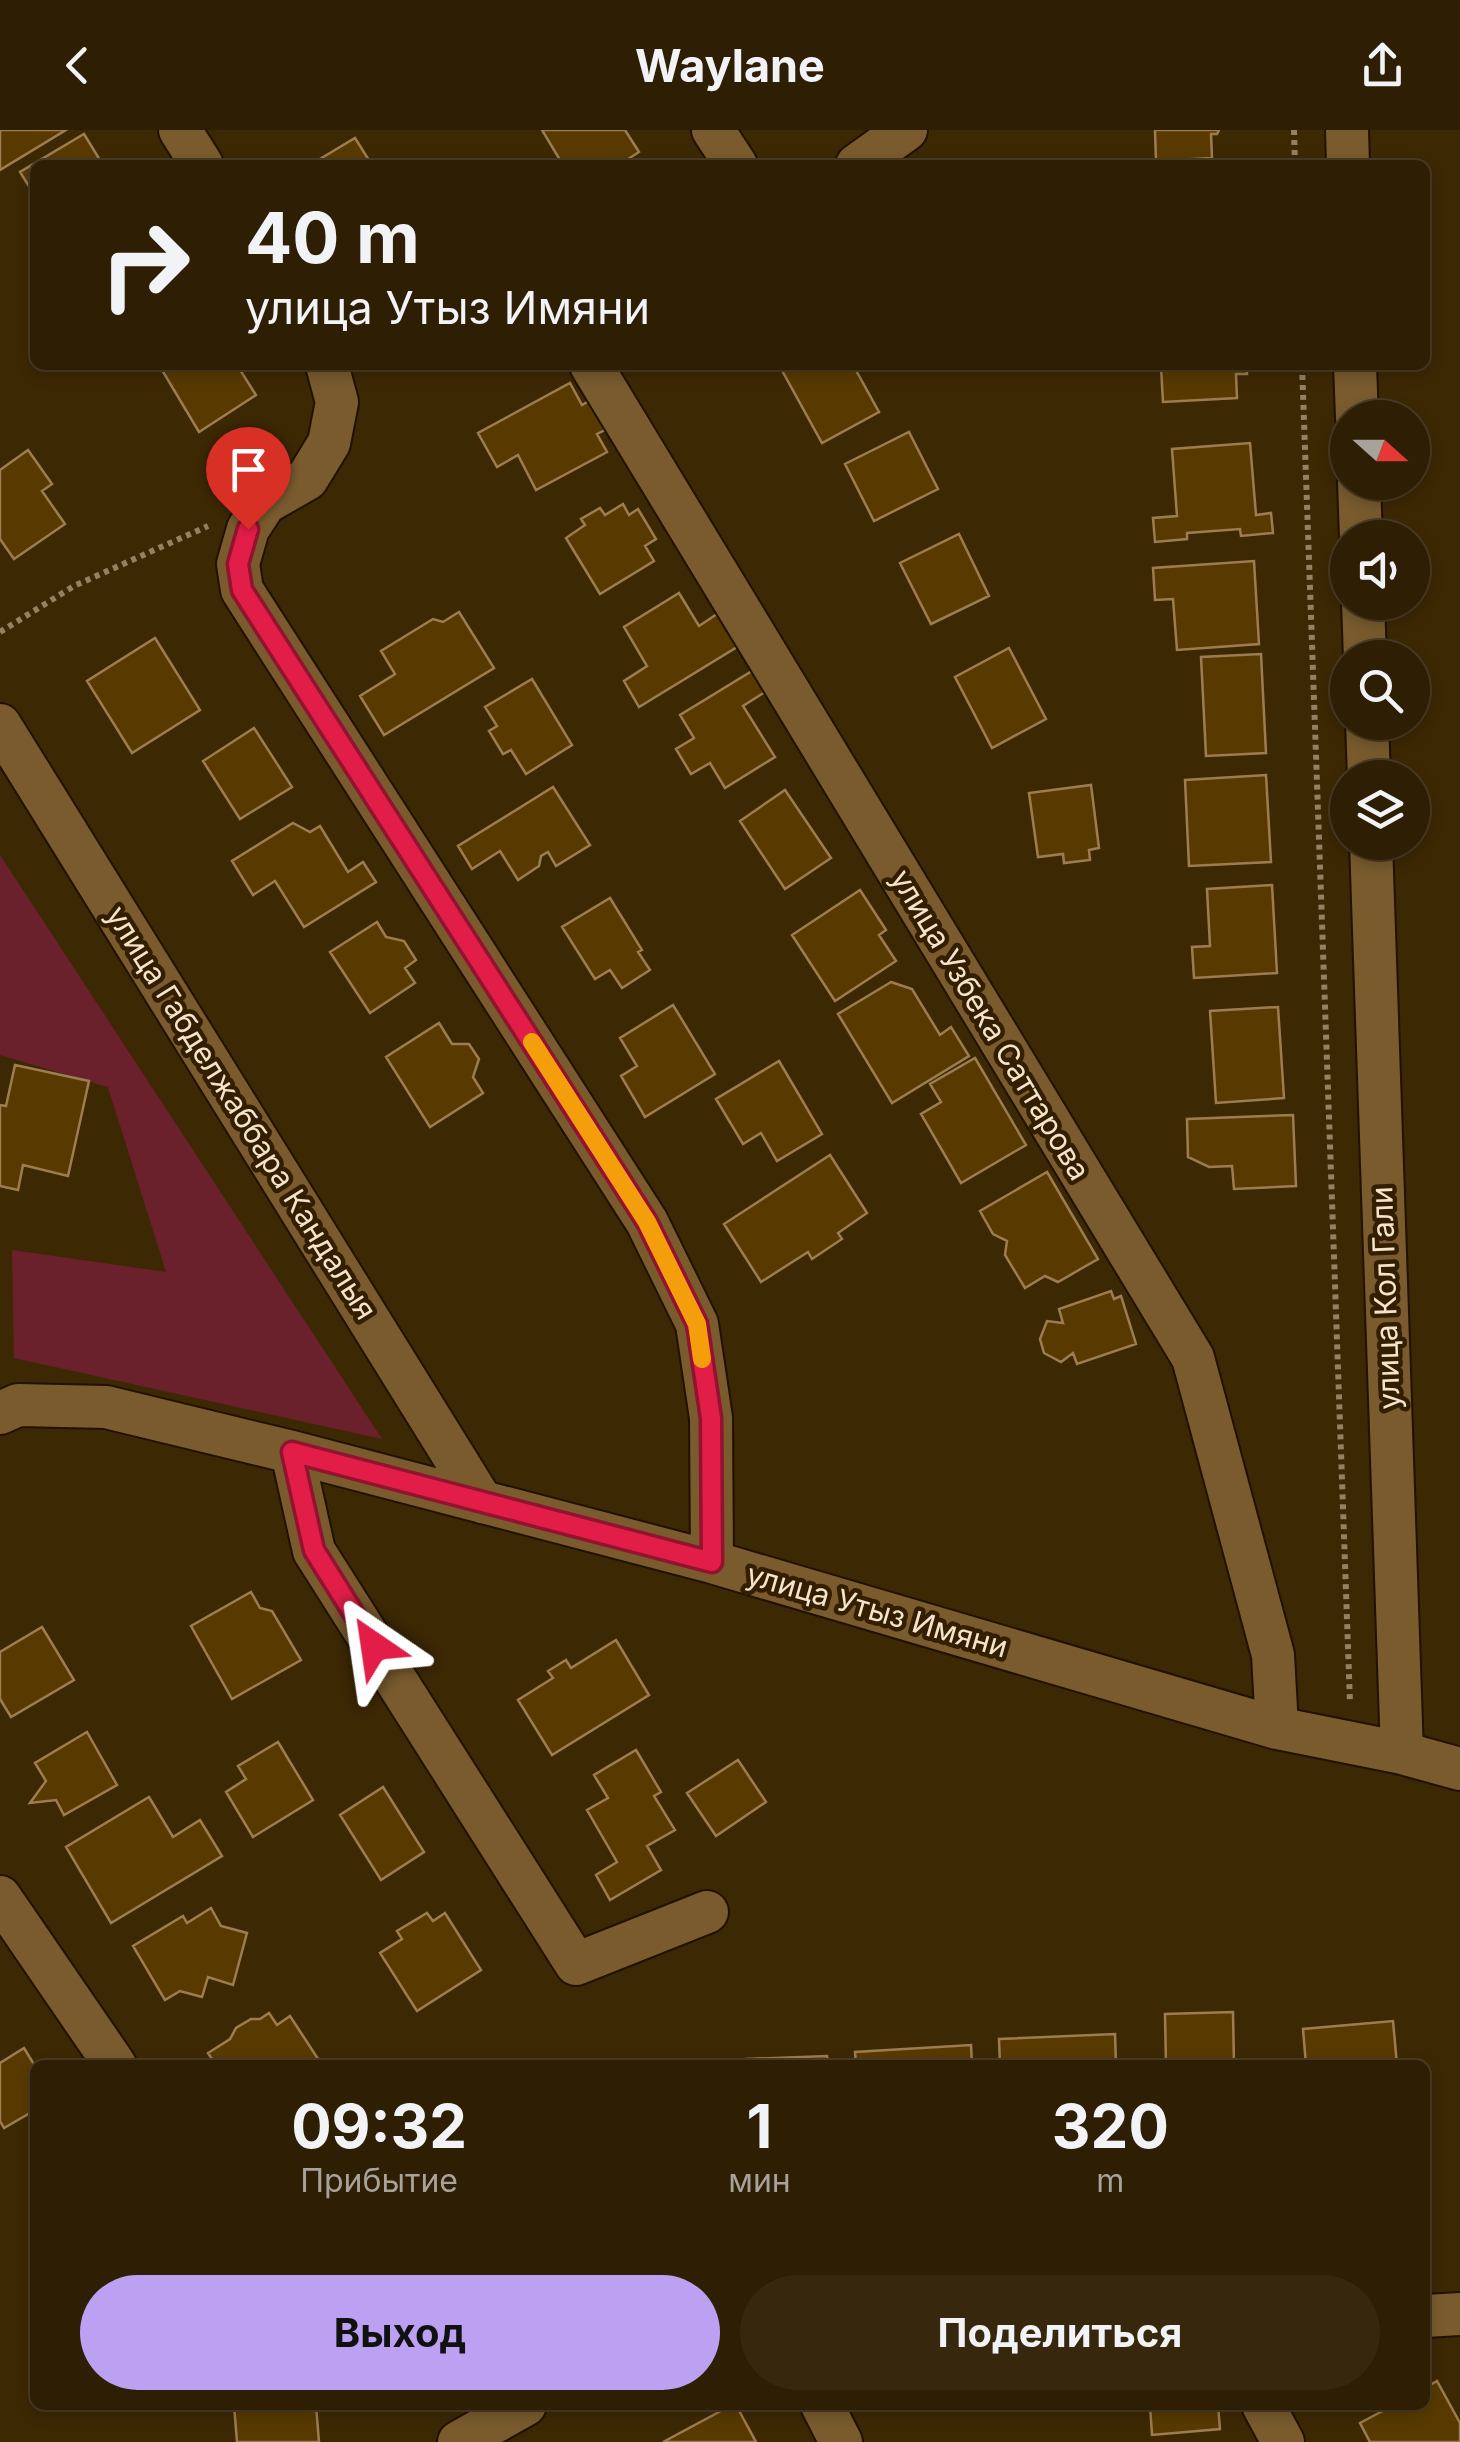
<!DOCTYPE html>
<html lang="ru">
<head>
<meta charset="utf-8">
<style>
  body { margin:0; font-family:Inter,sans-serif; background:#36270d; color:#f1f3f6; height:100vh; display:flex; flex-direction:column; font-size:38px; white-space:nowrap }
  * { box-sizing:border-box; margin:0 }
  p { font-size:32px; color:#a7a29a }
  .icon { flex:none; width:55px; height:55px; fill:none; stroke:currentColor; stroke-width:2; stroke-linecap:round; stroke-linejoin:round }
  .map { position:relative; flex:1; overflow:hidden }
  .drawer { position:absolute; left:30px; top:1930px; width:1400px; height:350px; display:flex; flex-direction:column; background:#2e1e03; border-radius:15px; box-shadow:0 5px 15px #0003,0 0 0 2px #493c25 }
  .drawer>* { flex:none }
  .banner { position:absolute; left:30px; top:30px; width:1400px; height:210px; border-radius:15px; box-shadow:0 5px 15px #0003,0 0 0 2px #493c25; background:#2e1e03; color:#f1f3f6; overflow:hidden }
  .needle { width:65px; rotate:111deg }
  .buttons { position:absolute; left:1330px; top:270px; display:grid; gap:20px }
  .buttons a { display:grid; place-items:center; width:100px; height:100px; border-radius:50%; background:#2e1e03; box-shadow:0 5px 15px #0003,0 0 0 2px #493c25; font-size:50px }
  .pin { position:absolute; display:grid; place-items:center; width:85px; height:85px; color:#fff; margin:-102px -42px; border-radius:50% 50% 50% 0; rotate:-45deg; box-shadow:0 0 10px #0007 }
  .pin .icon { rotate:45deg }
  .me { position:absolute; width:110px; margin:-55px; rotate:328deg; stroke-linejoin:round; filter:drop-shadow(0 0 8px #0008) }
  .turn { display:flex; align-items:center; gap:35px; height:210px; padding:0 50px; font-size:45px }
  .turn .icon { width:130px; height:130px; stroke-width:2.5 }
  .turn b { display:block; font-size:70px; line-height:85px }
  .eta { display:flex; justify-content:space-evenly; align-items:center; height:170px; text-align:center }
  .eta b { font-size:60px; font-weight:700; line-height:70px }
  .button { display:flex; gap:20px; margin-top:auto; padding:20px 50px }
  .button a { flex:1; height:115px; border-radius:60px; background:#bca0f2; color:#111; font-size:40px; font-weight:700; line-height:115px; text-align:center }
  .button a+a { background:#36270d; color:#f1f3f6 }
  header { display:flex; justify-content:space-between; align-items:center; height:130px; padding:0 50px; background:#2e1e03; font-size:45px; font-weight:700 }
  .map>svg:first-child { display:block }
  .green { fill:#6a212c }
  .building { fill:#583a01; stroke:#9d7d50; stroke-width:2.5 }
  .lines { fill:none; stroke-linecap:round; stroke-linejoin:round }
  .minor-casing { stroke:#201100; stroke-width:46 }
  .path { stroke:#948062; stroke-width:6; stroke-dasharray:5 5; stroke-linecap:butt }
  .minor { stroke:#795b2e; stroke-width:42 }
  .route-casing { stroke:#92132f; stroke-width:25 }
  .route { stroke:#e11d48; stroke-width:18 }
  .slow { stroke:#f59e0b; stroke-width:18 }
  .labels { text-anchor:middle; stroke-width:9; stroke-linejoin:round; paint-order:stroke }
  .street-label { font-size:30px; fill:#f5e3cc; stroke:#331e00 }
</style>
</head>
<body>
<header><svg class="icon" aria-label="back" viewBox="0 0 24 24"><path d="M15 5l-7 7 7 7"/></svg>Waylane<svg class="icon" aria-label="share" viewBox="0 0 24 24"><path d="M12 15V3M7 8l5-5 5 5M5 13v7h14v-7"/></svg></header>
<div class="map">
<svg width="1460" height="2312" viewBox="0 0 1460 2312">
  <rect width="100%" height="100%" fill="#3d2804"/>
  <path class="green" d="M0 725 382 1309 14 1228 12 1120 166 1142 108 957 0 925Z"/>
  <path class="building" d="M0 0H66L0 40Z
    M542 0H625L639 22 619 35H563Z
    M1155 0H1219L1217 4H1211L1212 28 1156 31Z
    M84 4 103 35H35V66L20 42Z
    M355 8 372 35H310Z
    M159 235H237L256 265 199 302Z
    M779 235H853L879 282 822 313Z
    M1146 235H1246L1247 244H1236L1237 268 1163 272 1161 237Z
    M570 253 582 275 589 271 605 300 597 304 607 322 536 360 518 325 497 337 478 303Z
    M909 302 938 359 874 391 845 334Z
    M1250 313 1256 385 1271 383 1273 403 1241 406 1240 399 1187 403V409L1155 412 1153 388 1177 386 1172 319Z
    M28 320 52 354 42 361 65 394 14 429 0 409V340Z
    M623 374 629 385 638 379 656 409 645 416 654 431 600 464 566 408 585 395 581 389 600 378 605 385Z
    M959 404 989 466 931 494 900 433Z
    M1254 431 1259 514 1177 520 1173 469 1155 470 1153 438Z
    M679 463 699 496 717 484 737 517 639 577 624 551 647 536 624 497Z
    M459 482 494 538 384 605 360 566 395 544 381 521 433 489 443 492Z
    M155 508 200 580 132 623 87 551Z
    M1009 518 1046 589 992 618 955 547Z
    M1261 524 1266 623 1206 626 1201 527Z
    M752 541 765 562 743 576 775 627 725 658 710 633 691 644 676 619 694 608 680 585Z
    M532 549 572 615 526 644 511 620 503 624 489 601 497 596 485 577Z
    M254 598 292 657 240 689 203 631Z
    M1266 645 1271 732 1189 736 1185 650Z
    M1091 655 1099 718 1089 720 1090 730 1064 733 1063 724 1038 727 1029 663Z
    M553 657 590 715 556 736 548 722 541 726 539 736 518 750 500 721 472 739 458 716Z
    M785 660 831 728 785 759 740 691Z
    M293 693 310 702 320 696 348 742 363 732 376 752 304 797 275 751 253 765 232 731Z
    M1272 755 1277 843 1194 848 1192 817 1210 816 1207 759Z
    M860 760 886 800 879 805 896 831 835 871 792 805Z
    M610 768 642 820 638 822 650 840 622 858 610 840 595 849 562 797Z
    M377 792 386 807 404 811 416 830 405 838 415 853 370 883 330 822Z
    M891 852 912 859 940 905 951 897 969 926 892 973 838 884Z
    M673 875 715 944 645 987 621 946 637 936 620 908Z
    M1278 877 1284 968 1216 973 1210 881Z
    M439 893 452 914H469L479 929 473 947 483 963 430 997 386 927Z
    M975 928 1026 1015 961 1053 921 984 941 972 930 954Z
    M779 931 822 1004 777 1031 761 1003 743 1014 716 969Z
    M15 935 89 951 68 1046 23 1035 18 1060 0 1056V975L6 976Z
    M1293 985 1296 1056 1234 1059 1232 1036 1209 1037 1188 1027 1187 989Z
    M830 1025 867 1083 838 1103 842 1109 812 1129 808 1122 761 1152 724 1094Z
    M1047 1042 1098 1129 1058 1152 1045 1146 1025 1158 1005 1125 1007 1111 993 1104 980 1081Z
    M1111 1161 1114 1169 1121 1166 1136 1214 1077 1234 1073 1223 1061 1232 1044 1223 1040 1209 1047 1191 1063 1193 1059 1179Z
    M251 1462 260 1478 272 1481 301 1530 232 1569 191 1496Z
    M42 1497 74 1550 11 1587 0 1569V1522Z
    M616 1510 649 1565 552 1625 518 1570 553 1548 548 1541 566 1530 571 1538Z
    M87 1602 117 1655 64 1685 56 1670 30 1673 46 1651 35 1633Z
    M278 1612 313 1670 253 1707 226 1662 246 1649 238 1636Z
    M636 1620 661 1662 654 1666 675 1700 647 1716 661 1740 610 1770 596 1745 617 1732 587 1680 608 1668 594 1645Z
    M738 1630 766 1672 716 1706 687 1663Z
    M383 1657 424 1722 381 1750 340 1685Z
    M149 1667 173 1707 200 1690 222 1726 111 1793 66 1717Z
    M211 1778 221 1796 247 1803 233 1855 208 1847 202 1867 180 1861 165 1870 133 1816 183 1786 187 1793Z
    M427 1783 433 1791 445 1783 481 1840 417 1881 380 1823 402 1809 397 1801Z
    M1233 1882 1234 1935H1166L1165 1884Z
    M269 1883 277 1895 290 1886 322 1935H216L208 1923 230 1909 236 1898 251 1889H260Z
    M1393 1891 1397 1935H1306L1303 1899Z
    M1115 1904 1116 1935H1000L999 1909Z
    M971 1915 972 1935H856L855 1922Z
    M24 1918 35 1936V1980L4 1998 0 1991V1933Z
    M827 1926 828 1935H746V1929Z
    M1437 2251 1460 2293V2312H1370L1360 2293 1394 2275H1425V2258Z
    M234 2275H316L319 2312H237Z
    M732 2275H736L756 2312H663Z
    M1150 2275H1218L1220 2299 1152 2305Z"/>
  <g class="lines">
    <defs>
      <path id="minor" d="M180 0 202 35
        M713 0 736 35
        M1347 0 1348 35
        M857 35 906 0
        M327 235 337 272 329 313 307 349 265 373 248 399 238 434 242 460 647 1092 697 1194 711 1288 712 1432
        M591 235 1193 1228 1273 1525 1277 1598
        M1355 235 1357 288
        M1359 352 1361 408
        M1363 472 1365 528
        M1367 592 1369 648
        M0 595 482 1372
        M1371 712 1402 1623
        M0 1283 18 1275 106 1277 292 1322 712 1432 1277 1598 1402 1623 1460 1639
        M292 1322 314 1421 576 1834 707 1782
        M0 1767 115 1935
        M1425 2186 1460 2184
        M822 2275 841 2312
        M1263 2275 1283 2312
        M459 2312 525 2275"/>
    </defs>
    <use href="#minor" class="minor-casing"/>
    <path class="path" d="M1294 0 1295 35
      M1302 235 1350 1573
      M0 502 74 456 208 396"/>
    <use href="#minor" class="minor"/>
  </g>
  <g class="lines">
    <defs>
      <path id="route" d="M248 399 238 434 242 460 647 1092 697 1194 711 1288 712 1432 292 1322 314 1420 374 1516"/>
    </defs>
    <use href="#route" class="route-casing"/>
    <use href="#route" class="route"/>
    <path class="slow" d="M532 912 647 1092 697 1194 702 1229"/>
  </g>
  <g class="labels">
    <g class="street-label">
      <text transform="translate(990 895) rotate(59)" y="10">улица Узбека Саттарова</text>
      <text transform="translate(241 983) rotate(58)" y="10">улица Габделжаббара Кандалыя</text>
      <text transform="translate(1386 1168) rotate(-92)" y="10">улица Кол Гали</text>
      <text transform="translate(877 1481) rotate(16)" y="10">улица Утыз Имяни</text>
    </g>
  </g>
</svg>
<div class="buttons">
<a><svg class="needle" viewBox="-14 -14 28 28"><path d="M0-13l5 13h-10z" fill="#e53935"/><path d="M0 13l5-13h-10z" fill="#a7a29a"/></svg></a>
<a><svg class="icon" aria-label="sound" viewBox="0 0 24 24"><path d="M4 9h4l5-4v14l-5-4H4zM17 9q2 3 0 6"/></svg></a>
<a><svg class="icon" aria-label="search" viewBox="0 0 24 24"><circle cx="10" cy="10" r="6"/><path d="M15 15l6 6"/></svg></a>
<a><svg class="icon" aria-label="layers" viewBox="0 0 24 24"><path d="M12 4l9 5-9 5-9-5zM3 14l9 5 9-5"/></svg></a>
</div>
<div class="pin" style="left:248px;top:399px;background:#d93025"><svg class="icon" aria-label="arrive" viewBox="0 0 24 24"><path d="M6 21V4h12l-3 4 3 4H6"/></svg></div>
<svg class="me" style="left:374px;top:1516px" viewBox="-20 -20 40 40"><path d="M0-17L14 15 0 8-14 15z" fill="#e11d48" stroke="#fff" stroke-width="4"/></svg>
<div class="banner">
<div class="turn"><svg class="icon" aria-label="right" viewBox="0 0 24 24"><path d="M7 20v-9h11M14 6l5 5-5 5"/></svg><div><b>40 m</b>улица Утыз Имяни</div></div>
</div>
<section class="drawer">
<div class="eta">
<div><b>09:32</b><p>Прибытие</p></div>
<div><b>1</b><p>мин</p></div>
<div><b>320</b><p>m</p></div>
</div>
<div class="button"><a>Выход</a><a>Поделиться</a></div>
</section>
</div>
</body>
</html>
